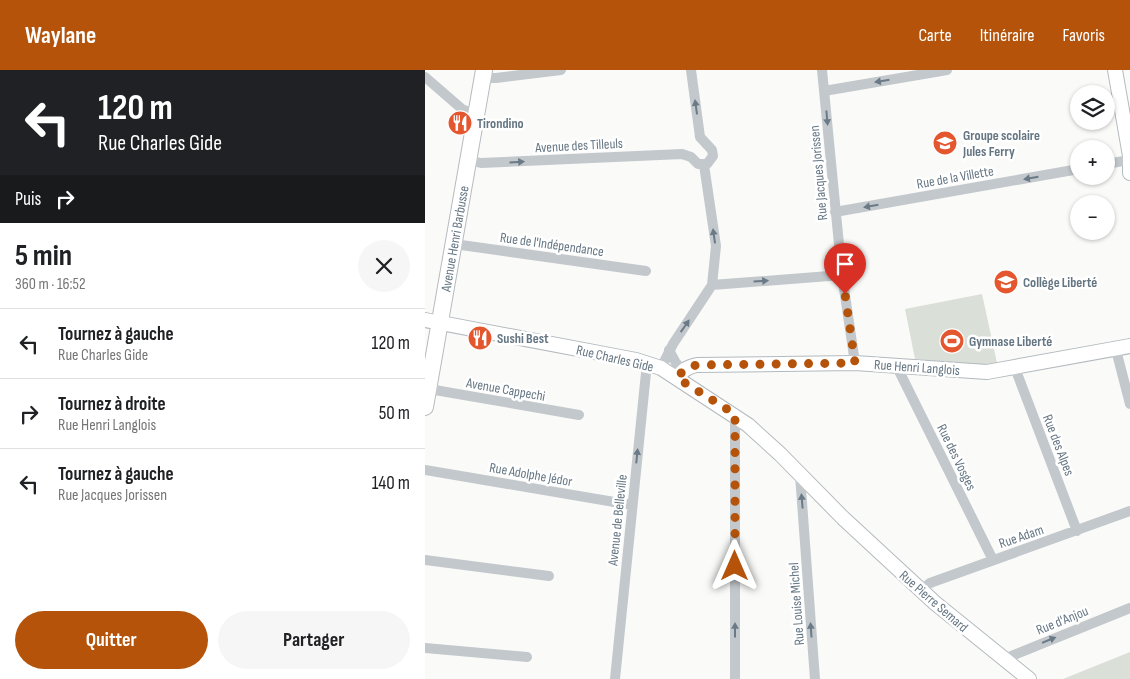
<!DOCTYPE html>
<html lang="fr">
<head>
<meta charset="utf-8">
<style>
  body { margin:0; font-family:"Sofia Sans Condensed",sans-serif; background:#f6f6f6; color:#202124; height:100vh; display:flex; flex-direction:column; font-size:19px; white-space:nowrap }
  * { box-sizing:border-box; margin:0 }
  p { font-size:16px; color:#757577 }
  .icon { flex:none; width:28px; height:28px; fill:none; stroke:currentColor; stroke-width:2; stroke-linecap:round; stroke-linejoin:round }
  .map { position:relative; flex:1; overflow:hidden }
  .sheet { display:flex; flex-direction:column; background:#fff; width:425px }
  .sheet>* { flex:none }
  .banner { background:#202124; color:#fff; overflow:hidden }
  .controls { position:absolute; left:645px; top:15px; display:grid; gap:10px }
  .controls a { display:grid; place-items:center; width:45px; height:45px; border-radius:50%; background:#fff; box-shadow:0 1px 4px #0004; font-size:25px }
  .pin { position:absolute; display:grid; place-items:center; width:42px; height:42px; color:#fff; margin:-51px -21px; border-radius:50% 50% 50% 0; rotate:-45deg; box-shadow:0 0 5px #0007 }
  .pin .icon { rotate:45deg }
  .me { position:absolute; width:55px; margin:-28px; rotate:0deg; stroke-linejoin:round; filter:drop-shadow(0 0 4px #0008) }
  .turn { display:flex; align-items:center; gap:18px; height:105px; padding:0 15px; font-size:22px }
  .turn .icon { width:65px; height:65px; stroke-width:2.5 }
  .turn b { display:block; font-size:35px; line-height:42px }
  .then { display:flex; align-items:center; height:48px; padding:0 15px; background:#0003; gap:10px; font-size:19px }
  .round { display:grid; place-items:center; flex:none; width:52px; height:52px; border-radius:26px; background:#f6f6f6 }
  .head { display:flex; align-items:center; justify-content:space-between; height:85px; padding:0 15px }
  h1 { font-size:30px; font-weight:700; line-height:38px }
  .action { display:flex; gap:10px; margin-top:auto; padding:10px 15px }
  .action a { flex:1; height:58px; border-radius:30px; background:#b45309; color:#fff; font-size:20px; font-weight:700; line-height:58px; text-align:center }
  .action a+a { background:#f6f6f6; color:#202124 }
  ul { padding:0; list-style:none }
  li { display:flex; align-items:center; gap:15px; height:70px; padding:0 15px; border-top:1px solid #e0e0e0 }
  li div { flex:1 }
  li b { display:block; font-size:19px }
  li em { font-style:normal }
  header { display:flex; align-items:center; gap:30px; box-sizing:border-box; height:70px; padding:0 25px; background:#b45309; color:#fff }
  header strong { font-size:24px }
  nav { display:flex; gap:28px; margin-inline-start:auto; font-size:18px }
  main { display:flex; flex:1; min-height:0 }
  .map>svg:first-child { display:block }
  .green { fill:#dadfd7 }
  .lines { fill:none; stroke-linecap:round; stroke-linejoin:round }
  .secondary-casing { stroke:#b3babf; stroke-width:16 }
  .primary-casing { stroke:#b5babe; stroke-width:18 }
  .street { stroke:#c3c8cc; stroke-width:10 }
  .secondary { stroke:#fff; stroke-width:14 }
  .primary { stroke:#fff; stroke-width:16 }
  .oneway { fill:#6a7a87 }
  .route { stroke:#b45309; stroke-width:9; stroke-dasharray:0 16.2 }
  .labels { text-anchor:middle; stroke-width:5; stroke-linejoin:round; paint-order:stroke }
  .poi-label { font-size:14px; font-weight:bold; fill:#657683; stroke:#fff; text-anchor:start }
  .street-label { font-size:14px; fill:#657683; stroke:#fff }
</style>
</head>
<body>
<header>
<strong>Waylane</strong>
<nav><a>Carte</a><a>Itinéraire</a><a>Favoris</a></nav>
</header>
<main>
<section class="sheet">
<div class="banner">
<div class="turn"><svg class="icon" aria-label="left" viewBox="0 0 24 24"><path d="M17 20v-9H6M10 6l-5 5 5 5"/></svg><div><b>120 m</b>Rue Charles Gide</div></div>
<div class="then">Puis<svg class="icon" aria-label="right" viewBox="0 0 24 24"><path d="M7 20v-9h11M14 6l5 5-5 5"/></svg></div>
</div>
<div class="head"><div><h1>5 min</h1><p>360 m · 16:52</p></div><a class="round"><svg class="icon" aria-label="close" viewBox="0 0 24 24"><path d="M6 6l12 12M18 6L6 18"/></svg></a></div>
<ul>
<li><svg class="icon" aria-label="left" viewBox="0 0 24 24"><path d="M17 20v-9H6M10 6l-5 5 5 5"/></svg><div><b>Tournez à gauche</b><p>Rue Charles Gide</p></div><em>120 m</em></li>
<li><svg class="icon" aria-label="right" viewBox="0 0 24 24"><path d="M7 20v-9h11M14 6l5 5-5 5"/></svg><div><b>Tournez à droite</b><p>Rue Henri Langlois</p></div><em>50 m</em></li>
<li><svg class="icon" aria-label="left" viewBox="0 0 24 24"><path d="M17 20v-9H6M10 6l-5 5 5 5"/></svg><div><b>Tournez à gauche</b><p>Rue Jacques Jorissen</p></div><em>140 m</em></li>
</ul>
<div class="action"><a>Quitter</a><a>Partager</a></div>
</section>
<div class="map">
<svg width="705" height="609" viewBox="0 0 705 609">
  <rect width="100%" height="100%" fill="#fafaf8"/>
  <path class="green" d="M557 224 572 293 561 296 490 289 480 239Z
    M705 582V609H638Z"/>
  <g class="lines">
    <defs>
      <path id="secondary" d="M690 0 705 86V103
        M0 250 211 290 236 298 323 355 355 384 418 448 510 533 604 609
        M252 308C258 300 262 297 272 295L430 293 562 302 705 276"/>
      <g id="primary">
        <path id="s1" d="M0 337 59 0"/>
      </g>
    </defs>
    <use href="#secondary" class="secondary-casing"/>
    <use href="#primary" class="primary-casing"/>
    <path class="street" d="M397 0 417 205 430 293
      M0 7 37 39 51 45
      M58 8H71L136 0
      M399 21 522 0
      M43 90 56 93 257 84 266 87 273 94H282L288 86 287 80 275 67 266 0
      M681 94 705 90
      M410 142 654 99
      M29 174 221 201
      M287 215 417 205
      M244 280 251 293 258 300
      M691 280 705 334
      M471 295 568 490
      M236 298 248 274 287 215 291 176 279 95
      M590 298 652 461
      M4 319 154 345
      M310 344V609
      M0 400 207 435
      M375 405 390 609
      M0 490 124 506
      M496 520 505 513 705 441
      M0 578 102 587
      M579 589 705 538
      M190 609 222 293"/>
    <use href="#secondary" class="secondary"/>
    <use href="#primary" class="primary"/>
  </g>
  <defs><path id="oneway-solid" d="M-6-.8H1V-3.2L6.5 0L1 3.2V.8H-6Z" transform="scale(1.25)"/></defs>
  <g class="oneway">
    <use href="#oneway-solid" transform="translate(457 11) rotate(171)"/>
    <use href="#oneway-solid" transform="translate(271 37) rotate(-98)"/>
    <use href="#oneway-solid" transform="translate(402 48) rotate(85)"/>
    <use href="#oneway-solid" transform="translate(92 92) rotate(-3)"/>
    <use href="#oneway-solid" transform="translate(606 108) rotate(170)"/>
    <use href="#oneway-solid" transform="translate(446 136) rotate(170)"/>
    <use href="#oneway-solid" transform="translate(289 166) rotate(-98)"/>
    <use href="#oneway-solid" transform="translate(336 211) rotate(-4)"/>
    <use href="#oneway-solid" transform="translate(260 256) rotate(-55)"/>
    <use href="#oneway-solid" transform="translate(212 386) rotate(-84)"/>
    <use href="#oneway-solid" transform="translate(377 431) rotate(-95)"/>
    <use href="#oneway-solid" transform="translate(310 560) rotate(-90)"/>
    <use href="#oneway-solid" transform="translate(386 560) rotate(-94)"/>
    <use href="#oneway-solid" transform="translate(624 570) rotate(-22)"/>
  </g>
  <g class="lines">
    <path class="route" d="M310 496V344L252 308C258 300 262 297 272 295L430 293 420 224"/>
  </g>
  <defs>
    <symbol id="restaurant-disc" viewBox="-11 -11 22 22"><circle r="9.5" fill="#e4572e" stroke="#fff"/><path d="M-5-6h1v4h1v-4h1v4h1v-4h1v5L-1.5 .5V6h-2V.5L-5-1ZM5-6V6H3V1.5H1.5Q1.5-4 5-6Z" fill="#fff"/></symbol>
    <symbol id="school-disc" viewBox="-11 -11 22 22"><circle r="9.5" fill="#e4572e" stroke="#fff"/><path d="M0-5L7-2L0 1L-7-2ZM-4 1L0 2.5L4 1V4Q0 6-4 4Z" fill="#fff"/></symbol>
    <symbol id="stadium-disc" viewBox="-11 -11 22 22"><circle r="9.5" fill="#e4572e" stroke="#fff"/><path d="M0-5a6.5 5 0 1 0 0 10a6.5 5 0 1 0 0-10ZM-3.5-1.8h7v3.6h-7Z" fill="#fff"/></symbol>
  </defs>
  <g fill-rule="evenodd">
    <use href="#restaurant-disc" x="21" y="39" width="28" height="28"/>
    <use href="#school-disc" x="506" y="59" width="28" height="28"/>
    <use href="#school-disc" x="567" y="198" width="28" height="28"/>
    <use href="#restaurant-disc" x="41" y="254" width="28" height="28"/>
    <use href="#stadium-disc" x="513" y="257" width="28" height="28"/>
  </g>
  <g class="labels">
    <g class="poi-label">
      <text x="52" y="58">Tirondino</text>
      <text x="538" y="70">Groupe scolaire<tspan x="538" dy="16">Jules Ferry</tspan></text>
      <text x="598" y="217">Collège Liberté</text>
      <text x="72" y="273">Sushi Best</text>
      <text x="544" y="276">Gymnase Liberté</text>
    </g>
    <g class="street-label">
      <text transform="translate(154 75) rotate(-3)" y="5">Avenue des Tilleuls</text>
      <text transform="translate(393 103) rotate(-95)" y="5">Rue Jacques Jorissen</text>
      <text transform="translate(530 107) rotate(-10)" y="5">Rue de la Villette</text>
      <text dy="5" stroke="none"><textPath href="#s1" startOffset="171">Avenue Henri Barbusse</textPath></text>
      <text transform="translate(127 174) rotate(8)" y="5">Rue de l'Indépendance</text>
      <text transform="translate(190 288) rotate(13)" y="5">Rue Charles Gide</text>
      <text transform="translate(492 297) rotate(4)" y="5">Rue Henri Langlois</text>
      <text transform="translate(81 319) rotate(10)" y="5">Avenue Cappechi</text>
      <text transform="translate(634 375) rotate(69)" y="5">Rue des Alpes</text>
      <text transform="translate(532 387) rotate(64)" y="5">Rue des Vosges</text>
      <text transform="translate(106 404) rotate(10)" y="5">Rue Adolphe Jédor</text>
      <text transform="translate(192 450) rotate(-84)" y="5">Avenue de Belleville</text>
      <text transform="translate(596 466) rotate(-19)" y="5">Rue Adam</text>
      <text transform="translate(509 531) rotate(41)" y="5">Rue Pierre Semard</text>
      <text transform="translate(371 534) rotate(-94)" y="5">Rue Louise Michel</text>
      <text transform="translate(637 550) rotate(-22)" y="5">Rue d'Anjou</text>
    </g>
  </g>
</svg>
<div class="controls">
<a><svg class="icon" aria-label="layers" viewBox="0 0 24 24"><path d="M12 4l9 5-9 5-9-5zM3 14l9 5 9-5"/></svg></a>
<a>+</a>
<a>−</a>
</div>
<div class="pin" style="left:420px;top:224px;background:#d93025"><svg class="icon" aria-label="arrive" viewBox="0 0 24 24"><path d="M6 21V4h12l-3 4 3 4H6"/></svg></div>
<svg class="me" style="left:310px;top:496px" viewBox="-20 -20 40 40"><path d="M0-17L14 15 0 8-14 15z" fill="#b45309" stroke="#fff" stroke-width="4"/></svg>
</div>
</main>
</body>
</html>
